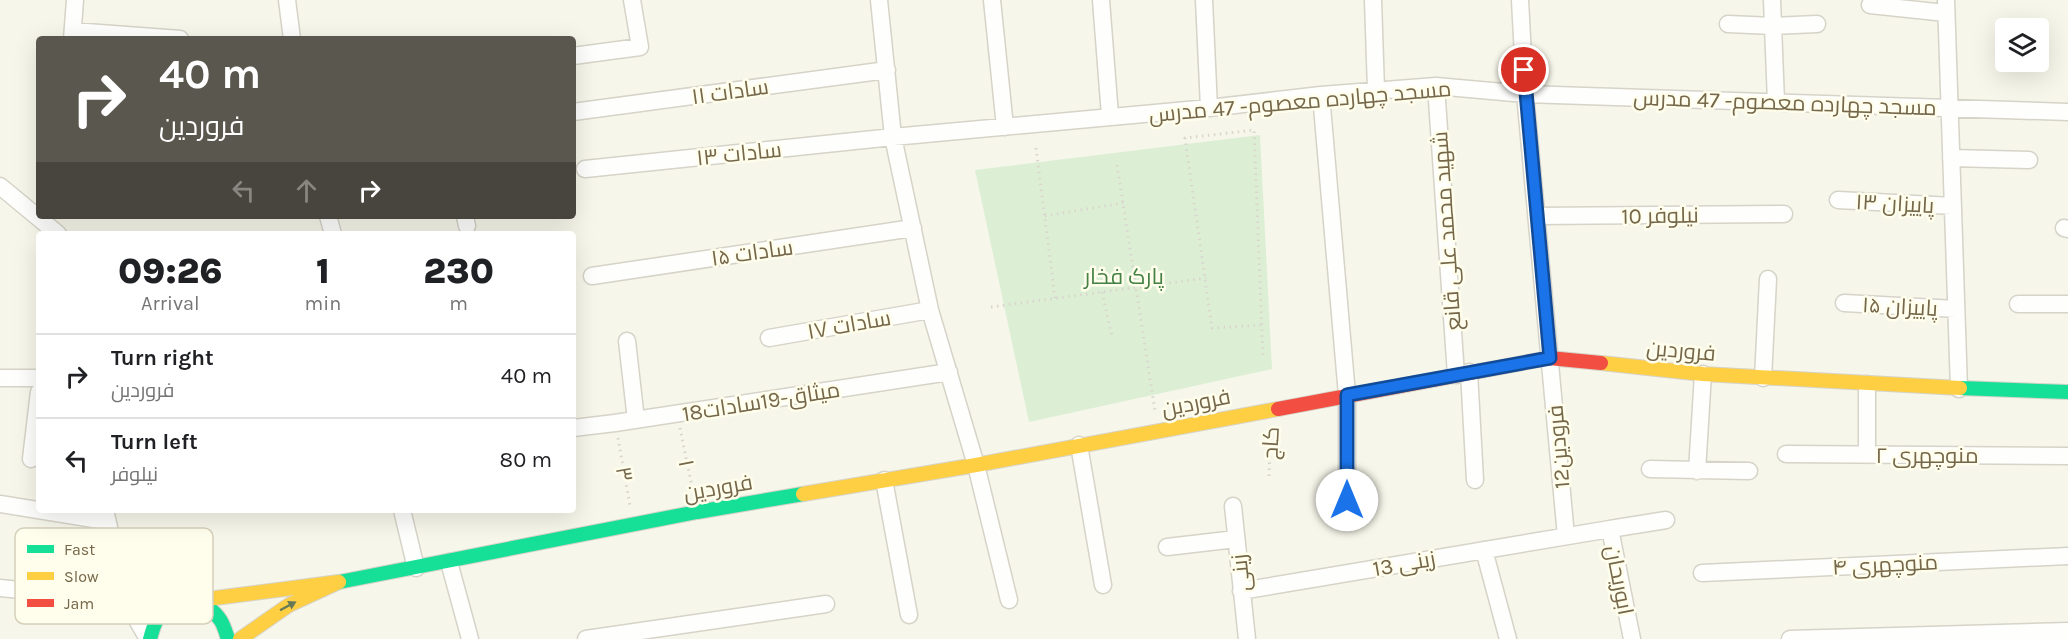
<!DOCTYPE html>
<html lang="en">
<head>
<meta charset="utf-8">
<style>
  body { margin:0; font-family:Karla,Cairo,sans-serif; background:#f2f2f2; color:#202124; height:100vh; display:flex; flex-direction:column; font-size:22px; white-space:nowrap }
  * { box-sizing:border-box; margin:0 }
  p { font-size:20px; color:#757577 }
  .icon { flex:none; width:33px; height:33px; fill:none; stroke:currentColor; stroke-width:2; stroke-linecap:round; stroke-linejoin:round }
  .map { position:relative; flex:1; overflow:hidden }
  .details { position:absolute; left:36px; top:231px; width:540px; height:282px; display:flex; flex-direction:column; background:#fff; border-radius:6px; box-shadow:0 6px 24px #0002 }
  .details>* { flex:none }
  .hud { position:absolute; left:36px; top:36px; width:540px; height:183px; border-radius:6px; box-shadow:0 6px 24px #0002; background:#5a574e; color:#fff; overflow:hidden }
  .fabs { position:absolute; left:1995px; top:18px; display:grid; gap:12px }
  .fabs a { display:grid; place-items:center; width:54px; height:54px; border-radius:6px; background:#fff; box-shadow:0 6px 24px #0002; font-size:30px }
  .pin { position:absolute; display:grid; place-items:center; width:51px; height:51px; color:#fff; margin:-26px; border:3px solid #fff; border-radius:50%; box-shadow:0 2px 6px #0007 }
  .me { position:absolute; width:66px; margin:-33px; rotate:0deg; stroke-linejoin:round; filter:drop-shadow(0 0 4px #0008) }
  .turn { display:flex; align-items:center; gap:21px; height:126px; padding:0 24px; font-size:27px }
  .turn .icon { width:78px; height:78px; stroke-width:2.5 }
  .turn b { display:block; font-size:42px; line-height:51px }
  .lanes { display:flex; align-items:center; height:57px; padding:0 24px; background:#0003; justify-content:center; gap:30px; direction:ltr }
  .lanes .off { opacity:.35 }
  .eta { display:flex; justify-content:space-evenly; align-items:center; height:102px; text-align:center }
  .eta b { font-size:36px; font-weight:800; line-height:42px }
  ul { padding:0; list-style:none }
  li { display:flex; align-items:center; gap:18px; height:84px; padding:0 24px; border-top:2px solid #e0e0e0 }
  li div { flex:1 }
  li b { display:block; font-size:22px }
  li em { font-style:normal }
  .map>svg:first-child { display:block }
  .green { fill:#dcefd5 }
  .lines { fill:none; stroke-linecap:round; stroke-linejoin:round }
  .street-casing { stroke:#d6d3c8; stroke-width:19 }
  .fast-casing { stroke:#d6d3c8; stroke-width:16 }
  .slow-casing { stroke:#d6d3c8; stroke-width:16 }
  .jam-casing { stroke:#d6d3c8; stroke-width:16 }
  .path { stroke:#dad6ce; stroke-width:3; stroke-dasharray:1.5 4.5; stroke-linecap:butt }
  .street { stroke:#fefefc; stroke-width:16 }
  .fast { stroke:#16e098; stroke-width:14 }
  .slow { stroke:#ffcf43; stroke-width:14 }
  .jam { stroke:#f24e42; stroke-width:14 }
  .oneway { fill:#677956 }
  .route-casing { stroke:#114b97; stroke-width:15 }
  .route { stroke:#1a73e8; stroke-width:10 }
  .labels { text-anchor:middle; stroke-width:5; stroke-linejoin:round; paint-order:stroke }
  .street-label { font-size:22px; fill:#75674a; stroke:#fffdeb }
  .park-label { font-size:22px; fill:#448145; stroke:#fffdeb }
  .key { fill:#fffdeb; stroke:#d6d0bb; stroke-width:1.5 }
  .key-label { font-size:16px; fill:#75674a }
</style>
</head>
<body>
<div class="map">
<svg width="2068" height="639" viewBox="0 0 2068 639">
  <rect width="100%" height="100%" fill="#f6f6ea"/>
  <path class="green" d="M1260 135 1272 369 1029 422 975 170Z"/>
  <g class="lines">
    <defs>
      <path id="street" d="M287 0 292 39
        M879 0 893 137 930 310 976 465 1009 600
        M992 0 1005 127
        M1101 0 1110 116
        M1204 0 1209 108
        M1373 0 1376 90
        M1520 0 1525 94 1566 536
        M1772 0 1776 102
        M1946 0 1959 389
        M1870 5 1946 13
        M1728 24 1773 26 1817 24
        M73 31 180 39
        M72 39 75 0
        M573 56 640 47 632 0
        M1436 86 1456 375
        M1321 95 1347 395V500
        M573 112 887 70
        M1951 158 2029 160
        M585 169 893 137 1209 108 1321 95 1436 86 1525 94 2068 112
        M0 186 58 234
        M1838 200 1953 206
        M328 216 333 234
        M465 216 467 226
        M1536 216 1784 214
        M2064 228 2068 229
        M592 276 913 228
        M1844 303 1956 309
        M2018 304H2068
        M769 338 930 310
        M627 341 636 420
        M1469 372 1475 480
        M0 378H39
        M1763 378 1768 279
        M573 428 615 423 949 372
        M1079 445 1103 585
        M1786 454 2068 456
        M1867 455V384
        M31 459 39 392
        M1650 469 1749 471
        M1697 471 1703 374
        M884 480 909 615
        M0 504 106 521
        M1233 506 1247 639
        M105 510 126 601 148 639
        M402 510 416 568
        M1610 529 1666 520
        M1167 547 1236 539
        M1484 550 1508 639
        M449 562 470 639
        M1702 573 2068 556
        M0 588 126 601
        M1241 591 1610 529 1632 639
        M586 639 826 604
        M1790 639 2068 631"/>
      <path id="fast" d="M1960 388 2068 392
        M339 582 697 512 803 494
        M150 639C153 628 156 617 165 610 183 594 209 602 221 621 224 626 226 633 228 639"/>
      <path id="slow" d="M1601 363 1703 374 1960 388
        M803 494 976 465 1278 409
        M192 601 339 582 289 605 240 639"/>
      <path id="jam" d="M1278 409 1549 358 1601 363"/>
    </defs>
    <use href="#street" class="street-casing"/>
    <use href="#fast" class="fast-casing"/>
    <use href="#slow" class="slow-casing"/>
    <use href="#jam" class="jam-casing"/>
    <path class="path" d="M1036 148 1055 298
      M1117 165 1155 411
      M1045 216 1123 203
      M1102 292 1112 336
      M991 307 1206 278
      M1261 325 1212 328 1185 138 1254 130 1263 359
      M680 428 693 492
      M618 438 630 506
      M1269 476 1271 429"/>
    <use href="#street" class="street"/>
    <use href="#fast" class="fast"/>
    <use href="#slow" class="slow"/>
    <use href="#jam" class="jam"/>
  </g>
  <defs><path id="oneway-solid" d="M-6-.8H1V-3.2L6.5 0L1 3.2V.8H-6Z" transform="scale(1.5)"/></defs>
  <use class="oneway" href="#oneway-solid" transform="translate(288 606) rotate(-28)"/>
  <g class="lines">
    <defs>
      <path id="route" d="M1347 500V395L1550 358 1524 70"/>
    </defs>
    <use href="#route" class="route-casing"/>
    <use href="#route" class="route"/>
  </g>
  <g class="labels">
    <g class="street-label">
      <text transform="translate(730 91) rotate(-8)" y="8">سادات ۱۱</text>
      <text transform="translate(1300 101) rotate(-5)" y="8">مسجد چهارده معصوم- 47 مدرس</text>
      <text transform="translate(1785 102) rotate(2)" y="8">مسجد چهارده معصوم- 47 مدرس</text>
      <text transform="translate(739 153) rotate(-6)" y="8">سادات ۱۳</text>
      <text transform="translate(1895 203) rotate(3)" y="8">پاییزان ۱۳</text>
      <text transform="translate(1660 215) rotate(-1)" y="8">نیلوفر 10</text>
      <text transform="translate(1446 231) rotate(-94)" y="8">شهید محمد علی قانع</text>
      <text transform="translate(752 252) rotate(-8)" y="8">سادات ۱۵</text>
      <text transform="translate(1900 306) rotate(3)" y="8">پاییزان ۱۵</text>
      <text transform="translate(849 324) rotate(-10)" y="8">سادات ۱۷</text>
      <text transform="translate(1681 350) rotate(5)" y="8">فروردین</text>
      <text transform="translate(761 401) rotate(-9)" y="8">18میثاق-19سادات</text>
      <text transform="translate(1196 402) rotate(-11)" y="8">فروردین</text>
      <text transform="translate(1270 443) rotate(-87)" y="8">کاج</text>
      <text transform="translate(1558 447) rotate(-95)" y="8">12فرودین</text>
      <text x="1927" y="463">منوچهری ۲</text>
      <text transform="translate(687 463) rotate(79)" y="8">۱</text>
      <text transform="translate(625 474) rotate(80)" y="8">۳</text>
      <text transform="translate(718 487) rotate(-10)" y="8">فروردین</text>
      <text transform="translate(1404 563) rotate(-10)" y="8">زینی 13</text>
      <text transform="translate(1885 564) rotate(-3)" y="8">منوچهری ۴</text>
      <text transform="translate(1240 573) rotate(-96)" y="8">زینی</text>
      <text transform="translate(1620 580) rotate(79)" y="8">ابوریحان</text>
    </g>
    <g class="park-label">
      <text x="1124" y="284">پارک فخار</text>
    </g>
  </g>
  <rect x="15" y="528" width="198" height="96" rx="9" class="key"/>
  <rect x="27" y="545" width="27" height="8" fill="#16e098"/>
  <rect x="27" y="572" width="27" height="8" fill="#ffcf43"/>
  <rect x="27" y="599" width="27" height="8" fill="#f24e42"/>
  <g class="key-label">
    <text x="64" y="555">Fast</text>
    <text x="64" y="582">Slow</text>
    <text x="64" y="609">Jam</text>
  </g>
</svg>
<div class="fabs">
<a><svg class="icon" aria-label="layers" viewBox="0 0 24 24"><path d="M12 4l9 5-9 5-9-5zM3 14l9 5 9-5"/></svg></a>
</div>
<div class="pin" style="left:1524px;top:70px;background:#d93025"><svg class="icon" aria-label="arrive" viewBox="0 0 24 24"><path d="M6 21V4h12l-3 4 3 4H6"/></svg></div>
<svg class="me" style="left:1347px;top:500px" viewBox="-20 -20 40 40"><circle r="19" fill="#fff"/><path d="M0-13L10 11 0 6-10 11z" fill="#1a73e8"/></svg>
<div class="hud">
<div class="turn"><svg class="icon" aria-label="right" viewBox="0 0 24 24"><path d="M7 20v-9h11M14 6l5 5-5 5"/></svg><div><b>40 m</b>فروردین</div></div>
<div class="lanes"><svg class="icon off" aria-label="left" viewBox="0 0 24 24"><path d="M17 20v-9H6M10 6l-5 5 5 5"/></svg><svg class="icon off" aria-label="ahead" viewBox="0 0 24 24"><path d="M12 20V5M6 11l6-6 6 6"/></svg><svg class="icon" aria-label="right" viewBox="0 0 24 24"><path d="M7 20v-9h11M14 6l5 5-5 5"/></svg></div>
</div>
<section class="details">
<div class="eta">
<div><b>09:26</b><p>Arrival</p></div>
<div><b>1</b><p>min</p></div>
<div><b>230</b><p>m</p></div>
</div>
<ul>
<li><svg class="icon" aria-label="right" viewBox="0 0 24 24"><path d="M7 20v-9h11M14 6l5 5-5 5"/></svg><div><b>Turn right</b><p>فروردین</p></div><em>40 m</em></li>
<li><svg class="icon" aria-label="left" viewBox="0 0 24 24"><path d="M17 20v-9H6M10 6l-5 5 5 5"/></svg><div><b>Turn left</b><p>نیلوفر</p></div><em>80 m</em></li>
</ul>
</section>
</div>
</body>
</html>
